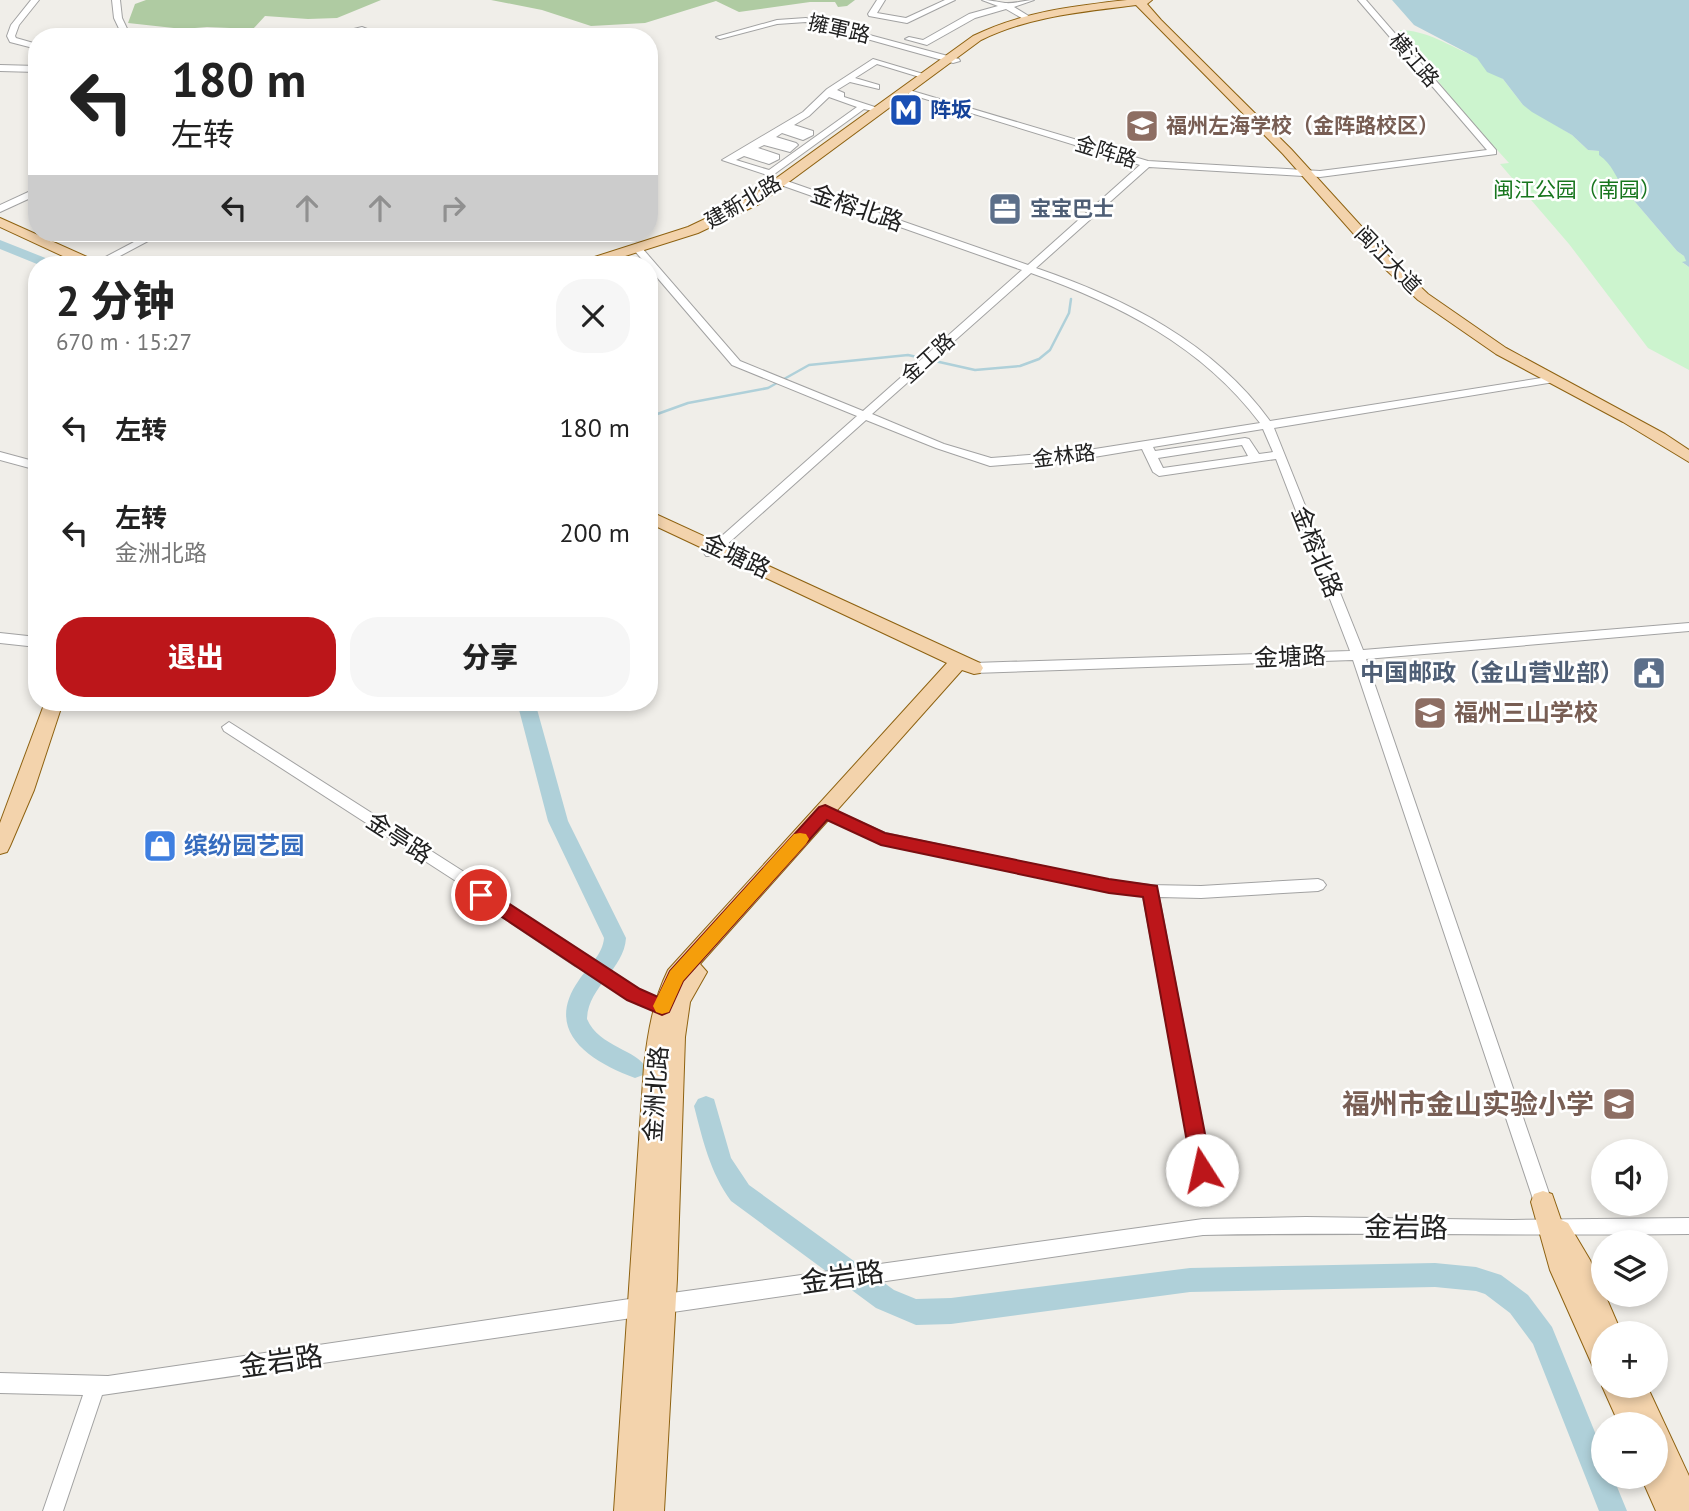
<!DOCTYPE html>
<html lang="zh">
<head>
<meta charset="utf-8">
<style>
  body { margin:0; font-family:"PT Sans","Noto Sans SC",sans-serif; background:#f6f6f6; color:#222; height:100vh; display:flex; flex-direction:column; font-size:26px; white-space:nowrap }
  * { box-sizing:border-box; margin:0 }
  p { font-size:23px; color:#767676 }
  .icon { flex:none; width:38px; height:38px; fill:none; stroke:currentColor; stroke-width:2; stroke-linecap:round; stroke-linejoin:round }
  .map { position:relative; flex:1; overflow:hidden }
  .side { position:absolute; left:28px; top:256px; width:630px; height:455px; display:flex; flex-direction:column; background:#fff; border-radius:28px; box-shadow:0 4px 10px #0003 }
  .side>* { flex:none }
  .top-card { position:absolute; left:28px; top:28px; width:630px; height:214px; border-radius:28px; box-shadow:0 4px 10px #0003; background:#fff; color:#222; overflow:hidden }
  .fabs { position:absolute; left:1591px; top:1139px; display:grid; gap:14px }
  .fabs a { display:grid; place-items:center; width:77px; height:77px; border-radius:50%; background:#fff; box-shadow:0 4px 10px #0003; font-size:35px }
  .pin { position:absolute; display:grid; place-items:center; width:60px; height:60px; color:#fff; margin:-30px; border:4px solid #fff; border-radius:50%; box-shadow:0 2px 7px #0007 }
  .me { position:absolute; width:77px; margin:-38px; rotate:350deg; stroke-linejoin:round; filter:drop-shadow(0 0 5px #0008) }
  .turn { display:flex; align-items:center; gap:24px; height:147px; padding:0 28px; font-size:32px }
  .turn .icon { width:91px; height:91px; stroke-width:2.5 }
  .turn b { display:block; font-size:49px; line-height:60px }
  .lanes { display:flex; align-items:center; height:66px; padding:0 28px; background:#0003; justify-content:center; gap:35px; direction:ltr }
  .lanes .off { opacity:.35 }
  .round { display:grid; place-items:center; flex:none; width:74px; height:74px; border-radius:28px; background:#f6f6f6 }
  .headline { display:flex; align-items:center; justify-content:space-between; height:119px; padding:0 28px }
  h1 { font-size:42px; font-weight:800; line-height:52px }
  .primary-button { display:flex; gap:14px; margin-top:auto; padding:14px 28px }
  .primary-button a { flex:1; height:80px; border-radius:28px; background:#bc161a; color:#fff; font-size:28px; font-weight:800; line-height:80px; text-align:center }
  .primary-button a+a { background:#f6f6f6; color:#222 }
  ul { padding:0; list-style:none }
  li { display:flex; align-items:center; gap:21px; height:105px; padding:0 28px }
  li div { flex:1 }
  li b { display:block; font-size:26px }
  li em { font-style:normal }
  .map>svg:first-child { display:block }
  .forest { fill:#afcba2 }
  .park { fill:#ccf4ce }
  .water { fill:#afd0d9 }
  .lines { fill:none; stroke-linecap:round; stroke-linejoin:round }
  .stream { stroke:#afd0d9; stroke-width:2.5 }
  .river { fill:#afd0d9; fill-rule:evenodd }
  .minor-casing { stroke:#a2a2a2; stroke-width:2 }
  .major-casing { stroke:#8e6211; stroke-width:2 }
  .minor { fill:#fff; fill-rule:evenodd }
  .major { fill:#f3d3ac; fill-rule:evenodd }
  .minor-bridge-casing { stroke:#a2a2a2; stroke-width:16; stroke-linecap:butt }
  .minor-bridge { stroke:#fff; stroke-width:14 }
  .route { fill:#bc161a; stroke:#7a0e11; stroke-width:2 }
  .slow { fill:#f59e0b }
  .labels { text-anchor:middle; stroke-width:5; stroke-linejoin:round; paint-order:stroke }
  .far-street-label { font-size:21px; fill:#212121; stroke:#fff }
  .far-transit-label { font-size:21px; font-weight:bold; fill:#164399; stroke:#fff; text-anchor:start }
  .far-education-label { font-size:21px; font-weight:bold; fill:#785e54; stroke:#fff; text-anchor:start }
  .far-park-label { font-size:21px; fill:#18761e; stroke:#fff }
  .far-service-label { font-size:21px; font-weight:bold; fill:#4e5e75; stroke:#fff; text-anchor:start }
  .street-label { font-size:24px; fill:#212121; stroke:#fff }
  .service-label { font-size:24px; font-weight:bold; fill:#4e5e75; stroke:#fff; text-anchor:end }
  .education-label { font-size:24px; font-weight:bold; fill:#785e54; stroke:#fff; text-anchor:start }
  .shop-label { font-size:24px; font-weight:bold; fill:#366cbe; stroke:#fff; text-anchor:start }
  .near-education-label { font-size:28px; font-weight:bold; fill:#785e54; stroke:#fff; text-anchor:end }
  .near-street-label { font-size:28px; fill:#212121; stroke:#fff }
</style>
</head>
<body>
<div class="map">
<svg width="1689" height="1511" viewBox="0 0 1689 1511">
  <rect width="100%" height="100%" fill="#f0eee9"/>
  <path class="forest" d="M146 0H381L337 18 308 19 265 16 253 29 207 27 183 29 128 23 135 4Z
    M491 0H855L847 6 838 7 835 2H810L739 12 716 1 645 23 591 26 542 10Z"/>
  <path class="park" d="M1399 30C1427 30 1449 46 1474 56 1484 60 1492 59 1500 66L1491 72 1503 79 1523 105 1572 135 1588 150 1599 151 1612 166 1624 189 1677 251 1684 256 1687 261 1683 263 1689 267V370L1648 348 1569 244 1500 164 1509 163 1459 108Z"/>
  <path class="water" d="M1392 0H1689V267L1682 262 1686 261 1684 256 1677 251 1624 189C1615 176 1613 165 1599 155V151L1588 150 1572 135 1532 112 1523 105 1503 79 1487 72 1477 58 1414 25Z"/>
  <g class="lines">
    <path class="stream" d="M649 417 688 403 768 388 809 365 908 355 975 370 1020 366 1039 359 1050 350 1069 313 1071 299"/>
    <path class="river" d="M0 240 53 261 55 264H37L0 249Z
      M517 702H535L568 821 626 938C624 970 588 986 587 1019 599 1047 638 1050 646 1068L643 1075 635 1078C589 1061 543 1031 579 980 588 967 603 954 604 938L548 821Z
      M706 1096 714 1099 731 1158 749 1185 894 1290 916 1299 951 1298 1190 1268 1435 1263 1476 1267 1501 1275 1528 1295 1552 1327 1603 1452V1477H1613L1627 1511H1599L1533 1344 1510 1313 1485 1294 1476 1291 1435 1287 1190 1292 951 1324 916 1325 876 1308 731 1201C710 1172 703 1141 694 1106L698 1099Z"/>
    <defs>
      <path id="minor" d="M31 0H39L19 25 15 36 16 38 37 44V49L10 42 7 36 11 25Z
        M112 0H120L122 18 131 37H123L114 18Z
        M877 0H885L877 13 906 18 945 0H955L907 23 869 16 868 14Z
        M982 0C991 0 997 2 1005 3 1014 4 1025 0 1034 0L1014 7 1032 18 1025 20 1006 9 975 18 927 45 905 39 909 37 923 40 969 14 998 6Z
        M1358 0H1366L1496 150V154L1320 177 1149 167 1036 268C1126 299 1213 342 1270 421L1554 376 1559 379 1554 382 1274 428 1363 650 1689 623V631L1366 659 1552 1202 1549 1208 1543 1210 1537 1208 1534 1202 1353 660 974 673 967 668 974 663 1350 651 1276 459 1159 476 1153 472 1142 449 1082 459 990 466 936 448 866 420 714 556H706L704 553 706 550 857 416 732 365 649 268V264H646L634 250 642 248 740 361 863 411 1022 270 778 184V180H784L1028 265 1140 165 909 94V90L1148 161 1320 171 1487 150ZM1031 273C1119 304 1202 346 1260 423L1082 451 991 458 944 444 872 414ZM1263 429 1273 452 1259 454 1249 439 1245 438 1155 451 1153 447ZM1242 445 1248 456 1163 468 1158 458Z
        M806 18 959 59 960 61 953 63 806 22 777 24 720 39 716 37 777 20Z
        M362 27 388 37C378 37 369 32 360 32 349 32 335 37 321 37Z
        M873 59 930 76 926 79 877 64 855 78 879 85V89L850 82 837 90 844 93V97L881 109V113L864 109 773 175H767L722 160 803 112 827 89ZM829 97 857 107 769 170 736 160 744 156 769 164 779 159V155L758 148 764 145 790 152 798 145 796 143 776 137 782 133 803 140 813 135V131L794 125 809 116Z
        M0 65 37 66V72L0 71Z
        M37 188V195L0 212V205Z
        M151 233H163L105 264 96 262Z
        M0 452 37 462V470L0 460Z
        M0 633 37 637V647L0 643Z
        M229 722 472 877 500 901 587 956 589 961 587 966 581 968 575 966 490 909 462 885 224 731 222 727Z
        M825 806 885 833 1109 880 1150 885 1201 886 1318 879 1323 881 1326 885 1323 889 1318 891 1201 898 1159 897 1211 1170 1208 1176 1202 1178 1196 1176 1193 1170 1143 896 1109 892 882 844 820 816 818 812 820 808Z
        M610 972 648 994 678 1004 680 1009 678 1014 672 1016 637 1004 604 984 602 979 604 974Z
        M1306 1217 1512 1220 1689 1218V1234C1527 1236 1365 1232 1203 1235L102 1395 63 1511H43L83 1395 0 1393V1373L108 1376 643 1297 1203 1219Z"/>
      <path id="major" d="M1127 0H1152L1147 4 1161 20 1291 149 1393 261 1428 294 1506 348 1665 434 1689 450V462L1623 422 1496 354 1418 300 1383 267 1283 154 1136 5C1082 12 1030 16 981 40L759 204 698 233 600 264H580L582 261 688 227 749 198 973 36C1022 12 1073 6 1127 0Z
        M0 218 96 261 98 264H80L0 227Z
        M649 511 980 663 983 668 980 673 974 674 962 670 700 964 707 972 690 1002 685 1037 677 1279 664 1511H614L644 1066C648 1032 653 1001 668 970L947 663 649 523Z
        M45 702H63L34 790 10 846 7 852 0 854V823Z
        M1543 1191 1552 1194 1561 1220 1568 1223 1590 1260 1622 1334H1603V1373L1594 1369 1550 1270 1531 1202 1534 1194Z
        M1603 1383V1386H1647L1689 1476V1511H1656L1641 1477H1656V1424H1619L1602 1386Z"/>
    </defs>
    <use href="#minor" class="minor-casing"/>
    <use href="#major" class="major-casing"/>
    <use href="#minor" class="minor"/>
    <use href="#major" class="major"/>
    <defs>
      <path id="minor-bridge" d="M581 961 610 979"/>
    </defs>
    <use href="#minor-bridge" class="minor-bridge-casing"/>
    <use href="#minor-bridge" class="minor-bridge"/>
  </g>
  <path class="route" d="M825 805 885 833 1109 879 1157 886 1212 1170 1209 1177 1202 1179 1195 1177 1192 1170 1143 897 1109 893 881 845 827 820 683 981 669 1012 662 1015 627 1000 475 899 473 895 475 890H488L640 989 658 997 670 971 819 807Z"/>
  <path class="slow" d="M800 833 806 834 809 839 806 844 683 981 669 1012 662 1014 656 1012 653 1006 670 971 794 834Z"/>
  <defs>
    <symbol id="metro-square" viewBox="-11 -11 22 22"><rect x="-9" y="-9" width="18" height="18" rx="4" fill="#1a4fb4" stroke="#fff"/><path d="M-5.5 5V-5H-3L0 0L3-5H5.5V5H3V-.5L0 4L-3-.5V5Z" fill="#fff"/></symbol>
    <symbol id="school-square" viewBox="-11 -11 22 22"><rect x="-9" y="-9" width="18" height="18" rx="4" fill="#8d6e63" stroke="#fff"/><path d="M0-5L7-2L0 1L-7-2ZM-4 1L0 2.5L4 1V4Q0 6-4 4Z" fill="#fff"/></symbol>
    <symbol id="office-square" viewBox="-11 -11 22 22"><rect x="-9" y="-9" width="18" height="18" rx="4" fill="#5c6f8a" stroke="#fff"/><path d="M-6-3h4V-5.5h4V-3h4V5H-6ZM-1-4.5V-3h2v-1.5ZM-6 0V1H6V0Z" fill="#fff"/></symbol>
    <symbol id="civic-square" viewBox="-11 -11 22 22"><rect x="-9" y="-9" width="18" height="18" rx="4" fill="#5c6f8a" stroke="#fff"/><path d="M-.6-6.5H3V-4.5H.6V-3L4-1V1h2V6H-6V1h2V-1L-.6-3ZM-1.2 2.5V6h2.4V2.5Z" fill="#fff"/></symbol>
    <symbol id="shop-square" viewBox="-11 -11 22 22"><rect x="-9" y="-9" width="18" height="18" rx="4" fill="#3f7fe0" stroke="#fff"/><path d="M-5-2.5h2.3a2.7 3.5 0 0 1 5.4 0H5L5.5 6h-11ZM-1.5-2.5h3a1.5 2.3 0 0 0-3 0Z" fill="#fff"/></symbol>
  </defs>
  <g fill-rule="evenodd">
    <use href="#metro-square" x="887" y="91" width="38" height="38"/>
    <use href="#school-square" x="1123" y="107" width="38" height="38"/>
    <use href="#office-square" x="986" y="190" width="38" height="38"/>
    <use href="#civic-square" x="1630" y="654" width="38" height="38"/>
    <use href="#school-square" x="1411" y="694" width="38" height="38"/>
    <use href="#shop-square" x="141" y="827" width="38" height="38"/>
    <use href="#school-square" x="1600" y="1085" width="38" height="38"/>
  </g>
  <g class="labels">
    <g class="far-street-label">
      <text transform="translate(839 29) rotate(13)" y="7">擁軍路</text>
      <text transform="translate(1414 60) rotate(49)" y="7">横江路</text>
      <text transform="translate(1106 152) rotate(17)" y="7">金阵路</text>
      <text transform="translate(743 202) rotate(-30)" y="7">建新北路</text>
      <text transform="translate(1388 260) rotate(46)" y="7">闽江大道</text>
      <text transform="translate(928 358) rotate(-42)" y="7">金工路</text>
      <text transform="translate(1064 456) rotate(-7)" y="7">金林路</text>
    </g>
    <g class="far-transit-label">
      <text x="930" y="117">阵坂</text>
    </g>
    <g class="far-education-label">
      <text x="1166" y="133">福州左海学校（金阵路校区）</text>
    </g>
    <g class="far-park-label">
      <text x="1577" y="197">闽江公园（南园）</text>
    </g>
    <g class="far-service-label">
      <text x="1030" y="216">宝宝巴士</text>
    </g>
    <g class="street-label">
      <text transform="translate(857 208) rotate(19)" y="8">金榕北路</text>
      <text transform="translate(1317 552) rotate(68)" y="8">金榕北路</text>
      <text transform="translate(736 556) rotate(25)" y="8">金塘路</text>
      <text transform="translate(1290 657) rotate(-2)" y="8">金塘路</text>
      <text transform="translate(399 838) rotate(33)" y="8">金亭路</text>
      <text transform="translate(656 1094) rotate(-86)" y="8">金洲北路</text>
    </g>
    <g class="service-label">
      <text x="1624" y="681">中国邮政（金山营业部）</text>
    </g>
    <g class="education-label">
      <text x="1454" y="721">福州三山学校</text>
    </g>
    <g class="shop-label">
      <text x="184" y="854">缤纷园艺园</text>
    </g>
    <g class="near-education-label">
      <text x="1594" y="1114">福州市金山实验小学</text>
    </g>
    <g class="near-street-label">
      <text transform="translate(1406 1227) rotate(1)" y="10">金岩路</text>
      <text transform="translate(842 1277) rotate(-8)" y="10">金岩路</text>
      <text transform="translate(281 1361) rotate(-8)" y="10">金岩路</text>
    </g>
  </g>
</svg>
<div class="fabs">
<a><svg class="icon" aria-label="sound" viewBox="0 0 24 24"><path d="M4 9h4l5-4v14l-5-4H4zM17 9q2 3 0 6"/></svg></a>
<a><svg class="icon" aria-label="layers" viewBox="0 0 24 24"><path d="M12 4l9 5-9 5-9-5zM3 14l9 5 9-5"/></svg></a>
<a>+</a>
<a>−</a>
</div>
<div class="pin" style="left:481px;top:895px;background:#d93025"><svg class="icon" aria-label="arrive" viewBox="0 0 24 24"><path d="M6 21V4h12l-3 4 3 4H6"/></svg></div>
<svg class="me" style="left:1202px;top:1170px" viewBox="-20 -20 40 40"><circle r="19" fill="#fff"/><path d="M0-13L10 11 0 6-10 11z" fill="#bc161a"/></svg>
<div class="top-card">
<div class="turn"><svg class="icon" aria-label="left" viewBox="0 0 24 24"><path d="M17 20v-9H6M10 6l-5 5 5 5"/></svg><div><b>180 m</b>左转</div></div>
<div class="lanes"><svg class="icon" aria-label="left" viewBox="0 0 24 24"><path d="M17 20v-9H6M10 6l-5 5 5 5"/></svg><svg class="icon off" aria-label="ahead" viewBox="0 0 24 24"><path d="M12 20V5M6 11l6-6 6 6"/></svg><svg class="icon off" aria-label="ahead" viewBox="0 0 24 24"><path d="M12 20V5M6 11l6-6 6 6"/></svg><svg class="icon off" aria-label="right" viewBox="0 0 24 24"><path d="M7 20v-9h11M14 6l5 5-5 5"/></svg></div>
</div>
<section class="side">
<div class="headline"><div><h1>2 分钟</h1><p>670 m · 15:27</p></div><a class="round"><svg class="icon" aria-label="close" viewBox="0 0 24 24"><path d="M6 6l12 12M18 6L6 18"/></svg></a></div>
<ul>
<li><svg class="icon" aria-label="left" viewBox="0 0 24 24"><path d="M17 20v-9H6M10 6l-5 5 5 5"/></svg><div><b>左转</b></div><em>180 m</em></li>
<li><svg class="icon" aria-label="left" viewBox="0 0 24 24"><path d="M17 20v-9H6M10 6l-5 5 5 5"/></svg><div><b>左转</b><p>金洲北路</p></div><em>200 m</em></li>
</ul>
<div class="primary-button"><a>退出</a><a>分享</a></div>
</section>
</div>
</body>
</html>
